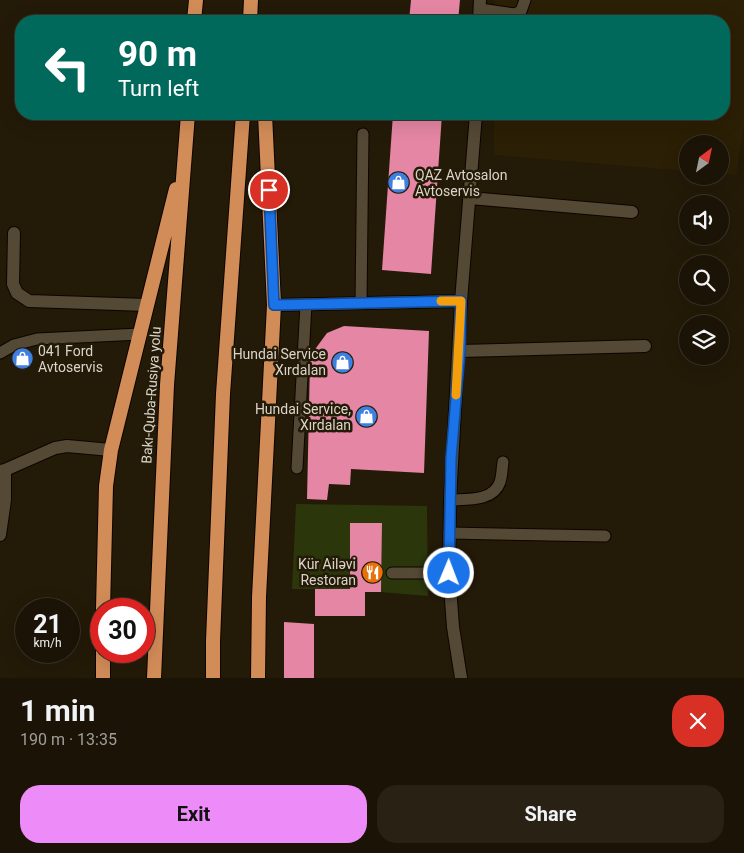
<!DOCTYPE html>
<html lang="en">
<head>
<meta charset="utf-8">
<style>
  body { margin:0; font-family:Roboto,sans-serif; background:#282114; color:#f1f3f6; height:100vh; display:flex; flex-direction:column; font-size:19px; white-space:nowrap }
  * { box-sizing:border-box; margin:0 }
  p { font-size:16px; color:#a09e9b }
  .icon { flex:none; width:28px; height:28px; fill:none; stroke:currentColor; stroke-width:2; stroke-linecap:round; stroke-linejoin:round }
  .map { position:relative; height:678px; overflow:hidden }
  .side { display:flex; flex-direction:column; background:#1b1406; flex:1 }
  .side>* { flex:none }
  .banner { position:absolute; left:15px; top:15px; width:715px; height:105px; border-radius:20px; box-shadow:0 5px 20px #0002,0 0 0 1px #393328; background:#00695c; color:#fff; overflow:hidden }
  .needle { width:32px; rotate:33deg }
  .tools { position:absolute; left:679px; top:135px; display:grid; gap:10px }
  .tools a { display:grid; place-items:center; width:50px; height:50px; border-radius:50%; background:#1b1406; box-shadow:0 5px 20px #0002,0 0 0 1px #393328; font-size:25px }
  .speed { position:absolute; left:15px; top:598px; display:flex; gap:10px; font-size:25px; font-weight:700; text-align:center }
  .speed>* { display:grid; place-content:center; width:65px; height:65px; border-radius:50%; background:#1b1406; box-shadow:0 5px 20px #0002,0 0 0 1px #393328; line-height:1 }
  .speed small { font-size:12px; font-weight:400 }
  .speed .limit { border:8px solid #d22; background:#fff; color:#111 }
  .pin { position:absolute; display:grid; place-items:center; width:42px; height:42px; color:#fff; margin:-21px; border:2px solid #fff; border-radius:50%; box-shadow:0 1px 5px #0007 }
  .me { position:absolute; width:55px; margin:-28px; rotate:1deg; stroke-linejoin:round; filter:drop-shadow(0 0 4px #0008) }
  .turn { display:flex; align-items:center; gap:18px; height:105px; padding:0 20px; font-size:22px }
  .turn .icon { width:65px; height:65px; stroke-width:2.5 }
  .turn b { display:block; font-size:35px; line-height:42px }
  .round { display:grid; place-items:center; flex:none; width:52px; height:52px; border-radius:20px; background:#282114 }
  .overview { display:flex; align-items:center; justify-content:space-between; height:85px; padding:0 20px }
  h1 { font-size:30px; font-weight:700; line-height:38px }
  .primary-button { display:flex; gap:10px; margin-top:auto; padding:10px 20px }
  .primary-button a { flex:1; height:58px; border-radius:20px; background:#ed8cf9; color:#111; font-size:20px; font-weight:700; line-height:58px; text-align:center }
  .primary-button a+a { background:#282114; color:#f1f3f6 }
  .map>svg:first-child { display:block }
  .built { fill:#2b1f05 }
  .green { fill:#2b370b }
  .building { fill:#e586a4 }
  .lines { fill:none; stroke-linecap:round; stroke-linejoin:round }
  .service-casing { stroke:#0d0500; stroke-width:13 }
  .minor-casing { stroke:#0d0500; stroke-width:14 }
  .trunk-casing { stroke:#0d0500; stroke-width:16 }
  .service { stroke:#544935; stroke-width:11 }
  .minor { stroke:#544935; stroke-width:12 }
  .trunk { stroke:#d28c58; stroke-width:14 }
  .route-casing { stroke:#114b97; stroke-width:12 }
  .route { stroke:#1a73e8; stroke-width:9 }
  .slow { stroke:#f59e0b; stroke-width:9 }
  .labels { text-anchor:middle; stroke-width:5; stroke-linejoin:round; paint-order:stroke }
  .poi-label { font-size:14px; fill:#dbd5c9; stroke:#241a08; text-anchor:end }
  .street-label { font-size:14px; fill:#dbd5c9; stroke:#241a08 }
</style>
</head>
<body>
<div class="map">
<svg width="744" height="678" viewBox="0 0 744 678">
  <rect width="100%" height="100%" fill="#241a08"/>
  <path class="built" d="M495 0H744V127L736 175 720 174V144H688L687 171 494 155V114H724V21H495Z"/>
  <path class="green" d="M296 504 427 506 428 596 381 592 382 523H351L350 589H292Z"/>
  <path class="building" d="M411 0H460L458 21H409Z
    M393 114H442L431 274 382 270Z
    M344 326 429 331 424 473 351 469 350 485 329 484 327 500 307 499 310 362 316 348 327 333Z
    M350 523H382L381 592H365V616H315V589H350Z
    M284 622 314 624V678H284Z"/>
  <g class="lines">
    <defs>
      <path id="service" d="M480 9 515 14 521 11 525 0
        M361 303 363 134
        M0 353 14 345 37 339 140 334
        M297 468 306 304
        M450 500C467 499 493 502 500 482 502 476 502 469 503 462
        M449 533 605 536
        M392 573H449"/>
      <path id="minor" d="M479 21 480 0
        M470 198 632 212
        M14 233 13 284 17 293 29 301 147 305
        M274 305 461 301
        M460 351 645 346
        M0 471 5 470 55 448 67 446 111 450
        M0 535 5 500V470
        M461 678 453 627 449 573 450 500 461 301 476 114"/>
      <path id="trunk" d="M194 21 196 0
        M250 21 251 0
        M103 609 106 486 111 450 176 189
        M103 651V678
        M154 678 167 385 188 114
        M213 678V641L223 394 243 114
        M258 678 259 597 274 305 265 114"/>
    </defs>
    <use href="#service" class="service-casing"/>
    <use href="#minor" class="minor-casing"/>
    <use href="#trunk" class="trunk-casing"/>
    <use href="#service" class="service"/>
    <use href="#minor" class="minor"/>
    <use href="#trunk" class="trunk"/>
  </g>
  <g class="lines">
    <defs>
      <path id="route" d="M269 190 274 305 461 301 460 351 451 458 449 573"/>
    </defs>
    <use href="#route" class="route-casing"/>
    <use href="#route" class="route"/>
    <path class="slow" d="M441 301H461L456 395"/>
  </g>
  <defs>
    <symbol id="shop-disc" viewBox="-11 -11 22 22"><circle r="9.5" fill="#3f7fe0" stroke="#241a08"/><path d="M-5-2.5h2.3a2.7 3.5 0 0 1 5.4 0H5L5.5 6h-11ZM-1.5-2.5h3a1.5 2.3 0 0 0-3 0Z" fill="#fff"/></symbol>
    <symbol id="restaurant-disc" viewBox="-11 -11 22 22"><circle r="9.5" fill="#e8710a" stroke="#241a08"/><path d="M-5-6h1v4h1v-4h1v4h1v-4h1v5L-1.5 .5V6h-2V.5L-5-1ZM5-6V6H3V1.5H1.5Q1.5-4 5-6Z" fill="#fff"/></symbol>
  </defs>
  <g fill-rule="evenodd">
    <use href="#shop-disc" x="386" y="170" width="25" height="25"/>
    <use href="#shop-disc" x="10" y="346" width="25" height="25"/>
    <use href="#shop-disc" x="330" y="350" width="25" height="25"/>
    <use href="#shop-disc" x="354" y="404" width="25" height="25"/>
    <use href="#restaurant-disc" x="360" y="560" width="25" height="25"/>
  </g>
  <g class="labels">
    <g class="poi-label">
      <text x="415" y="180" text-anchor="start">QAZ Avtosalon<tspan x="415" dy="16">Avtoservis</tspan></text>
      <text x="38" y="356" text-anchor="start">041 Ford<tspan x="38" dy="16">Avtoservis</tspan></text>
      <text x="326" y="359">Hundai Service<tspan x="326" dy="16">Xırdalan</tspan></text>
      <text x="351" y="414">Hundai Service,<tspan x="351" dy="16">Xırdalan</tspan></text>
      <text x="356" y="569">Kür Ailəvi<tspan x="356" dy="16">Restoran</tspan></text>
    </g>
    <g class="street-label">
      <text transform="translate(151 395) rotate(-86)" y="5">Bakı-Quba-Rusiya yolu</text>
    </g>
  </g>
</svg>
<div class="tools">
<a><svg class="needle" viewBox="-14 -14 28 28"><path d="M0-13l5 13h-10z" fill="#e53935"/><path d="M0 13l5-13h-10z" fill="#a09e9b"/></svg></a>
<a><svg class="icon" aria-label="sound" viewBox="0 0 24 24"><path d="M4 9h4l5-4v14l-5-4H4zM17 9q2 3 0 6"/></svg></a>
<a><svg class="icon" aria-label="search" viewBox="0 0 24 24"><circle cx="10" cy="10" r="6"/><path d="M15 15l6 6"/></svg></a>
<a><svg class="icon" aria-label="layers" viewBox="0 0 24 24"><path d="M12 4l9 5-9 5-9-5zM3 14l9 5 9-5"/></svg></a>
</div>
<div class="speed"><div>21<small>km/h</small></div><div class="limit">30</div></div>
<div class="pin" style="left:269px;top:190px;background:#d93025"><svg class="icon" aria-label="arrive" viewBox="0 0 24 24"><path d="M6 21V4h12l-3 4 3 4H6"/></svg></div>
<svg class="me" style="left:449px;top:573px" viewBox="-20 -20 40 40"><circle r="17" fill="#1a73e8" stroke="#fff" stroke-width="3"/><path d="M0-11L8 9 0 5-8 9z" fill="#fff"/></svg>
<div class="banner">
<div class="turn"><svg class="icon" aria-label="left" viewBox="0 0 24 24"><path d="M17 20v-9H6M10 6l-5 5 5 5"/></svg><div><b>90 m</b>Turn left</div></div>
</div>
</div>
<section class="side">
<div class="overview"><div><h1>1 min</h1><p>190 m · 13:35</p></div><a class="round" style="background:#d93025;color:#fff"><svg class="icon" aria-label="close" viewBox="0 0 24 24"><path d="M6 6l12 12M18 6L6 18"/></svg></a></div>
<div class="primary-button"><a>Exit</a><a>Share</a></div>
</section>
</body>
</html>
